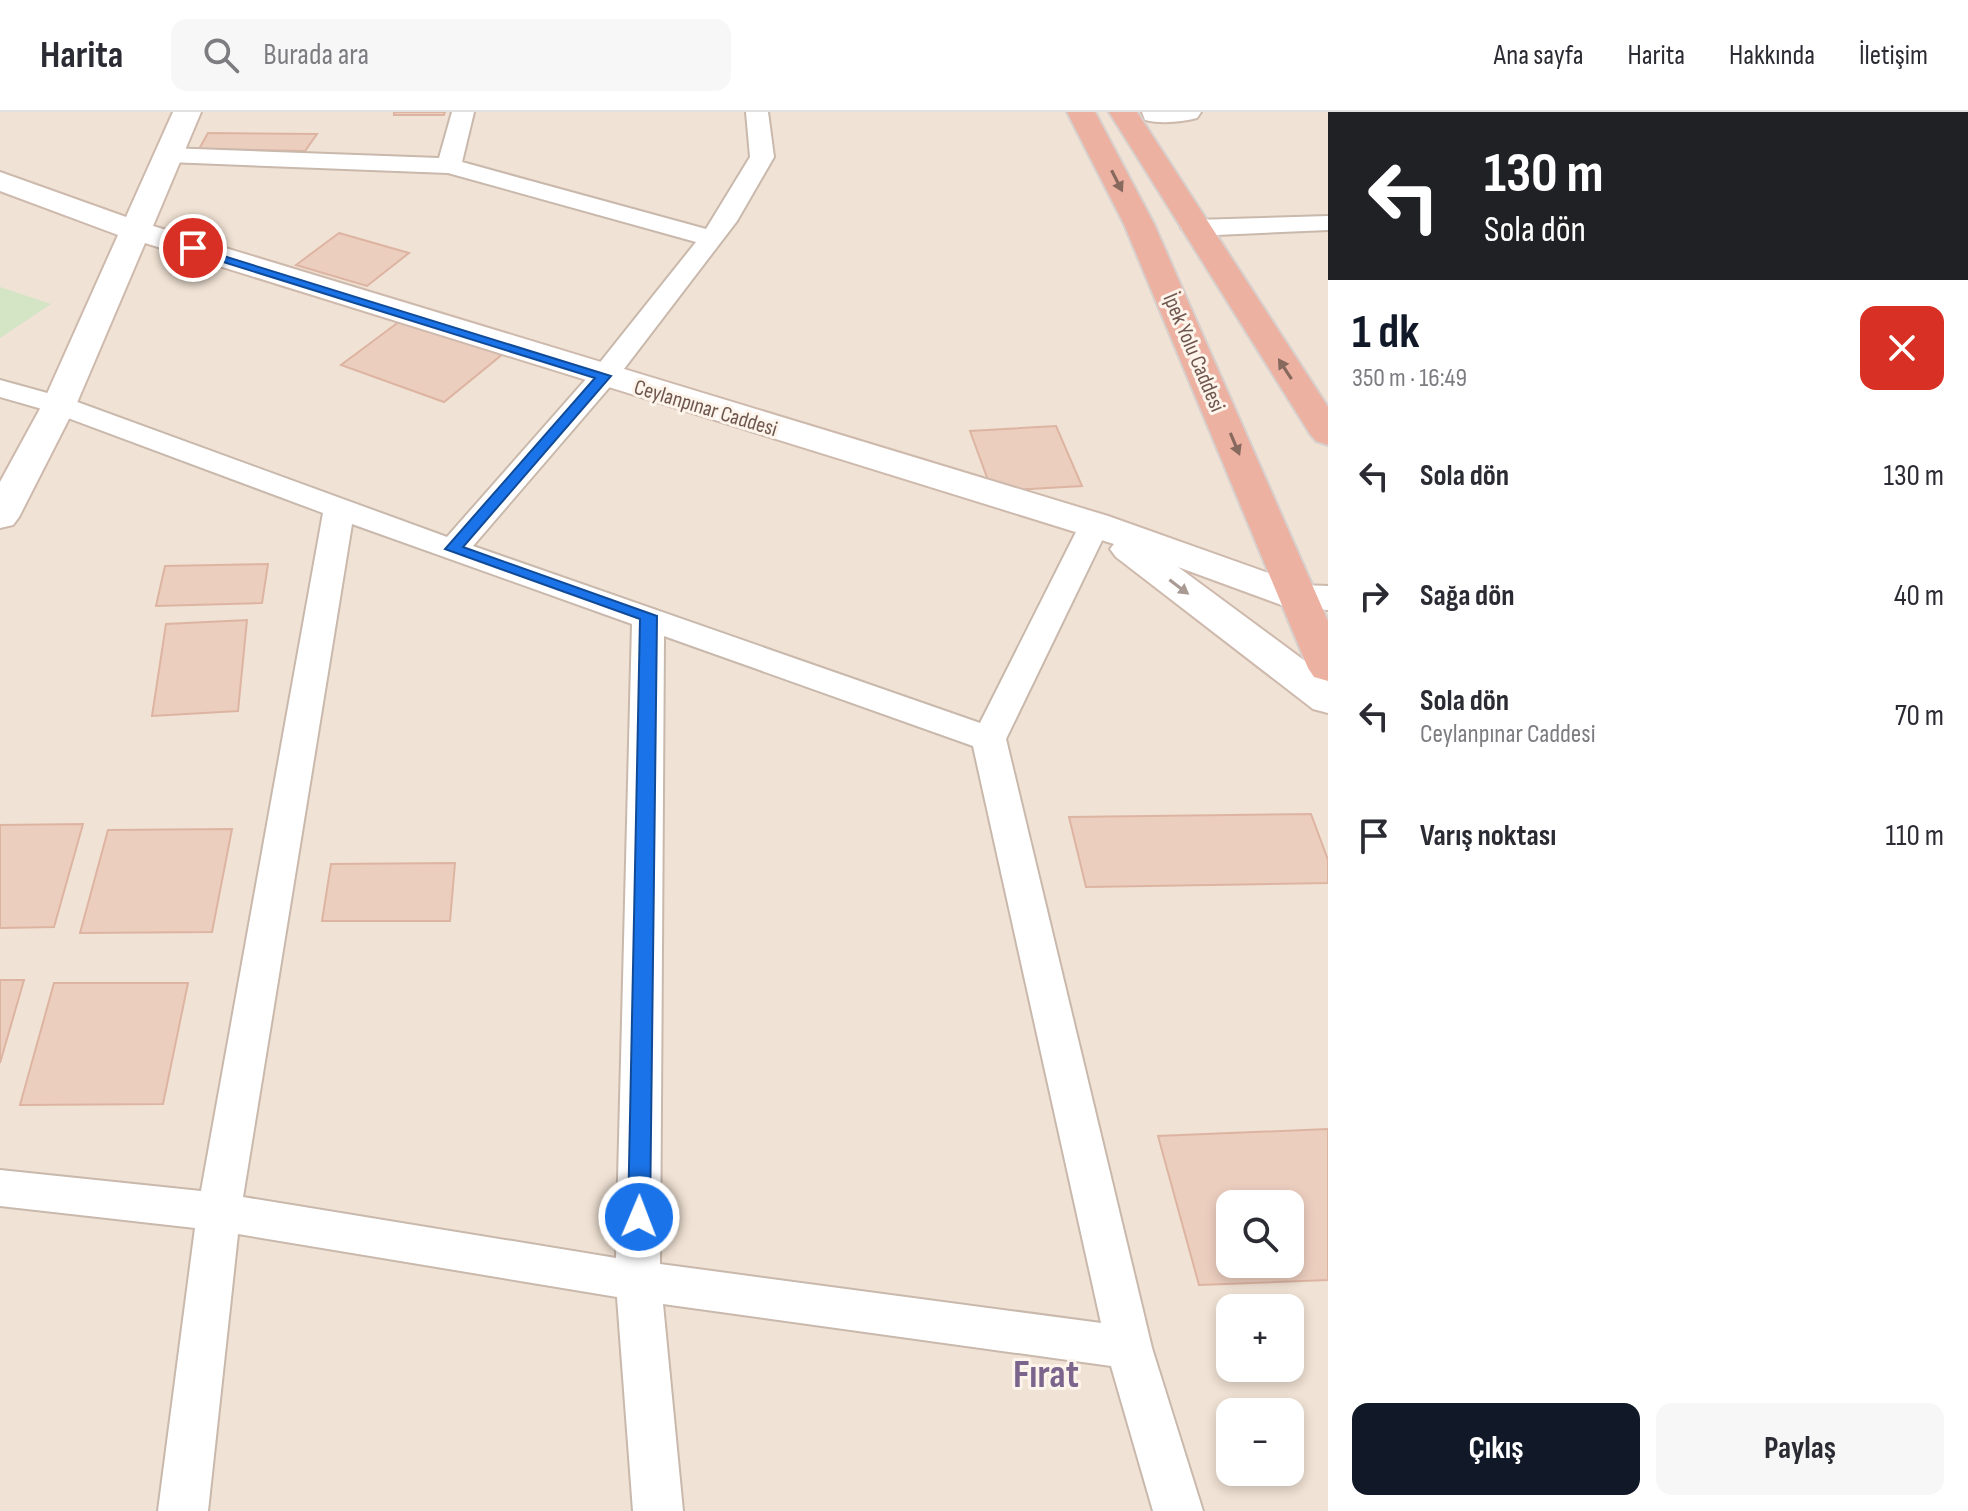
<!DOCTYPE html>
<html lang="tr">
<head>
<meta charset="utf-8">
<style>
  body { margin:0; font-family:"Sofia Sans Condensed",sans-serif; background:#f7f7f7; color:#2b2b33; height:100vh; display:flex; flex-direction:column; font-size:30px; white-space:nowrap }
  * { box-sizing:border-box; margin:0 }
  p { font-size:26px; color:#7c7c81 }
  .icon { flex:none; width:44px; height:44px; fill:none; stroke:currentColor; stroke-width:2; stroke-linecap:round; stroke-linejoin:round }
  .map { position:relative; flex:1; overflow:hidden }
  .details { display:flex; flex-direction:column; background:#fff; width:640px }
  .details>* { flex:none }
  .top-card { background:#202124; color:#fff; overflow:hidden }
  .controls { position:absolute; left:1216px; top:1078px; display:grid; gap:16px }
  .controls a { display:grid; place-items:center; width:88px; height:88px; border-radius:16px; background:#fff; box-shadow:0 4px 12px #0003; font-size:40px }
  .pin { position:absolute; display:grid; place-items:center; width:68px; height:68px; color:#fff; margin:-34px; border:4px solid #fff; border-radius:50%; box-shadow:0 2px 8px #0007 }
  .me { position:absolute; width:88px; margin:-44px; rotate:1deg; stroke-linejoin:round; filter:drop-shadow(0 0 6px #0008) }
  .turn { display:flex; align-items:center; gap:28px; height:168px; padding:0 24px; font-size:36px }
  .turn .icon { width:104px; height:104px; stroke-width:2.5 }
  .turn b { display:block; font-size:56px; line-height:68px }
  .round { display:grid; place-items:center; flex:none; width:84px; height:84px; border-radius:16px; background:#f7f7f7 }
  .summary { display:flex; align-items:center; justify-content:space-between; height:136px; padding:0 24px }
  h1 { font-size:48px; font-weight:700; line-height:60px; color:#111827 }
  .primary-button { display:flex; gap:16px; margin-top:auto; padding:16px 24px }
  .primary-button a { flex:1; height:92px; border-radius:16px; background:#111827; color:#fff; font-size:32px; font-weight:700; line-height:92px; text-align:center }
  .primary-button a+a { background:#f7f7f7; color:#2b2b33 }
  ul { padding:0; list-style:none }
  li { display:flex; align-items:center; gap:24px; height:120px; padding:0 24px }
  li div { flex:1 }
  li b { display:block; font-size:30px }
  li em { font-style:normal }
  header { display:flex; align-items:center; gap:48px; box-sizing:border-box; height:112px; padding:0 40px; background:#fff; border-bottom:2px solid #e1e1e2 }
  header strong { font-size:38px }
  nav { display:flex; gap:44px; margin-inline-start:auto; font-size:28px }
  .search { width:560px; height:72px; background:#f7f7f7; display:flex; align-items:center; gap:20px; box-sizing:border-box; padding:0 28px; border-radius:16px; color:#7c7c81; font-size:30px }
  main { display:flex; flex:1; min-height:0 }
  .map>svg:first-child { display:block }
  .residential { fill:#f0e2d4; fill-rule:evenodd }
  .green { fill:#d4e5c5 }
  .building { fill:#eccebf; stroke:#ddb4a2; stroke-width:2; fill-rule:evenodd }
  .lines { fill:none; stroke-linecap:round; stroke-linejoin:round }
  .street-casing { stroke:#c9b8ac; stroke-width:4 }
  .secondary-casing { stroke:#ceb9ad; stroke-width:4 }
  .highway-casing { stroke:#d7d0cd; stroke-width:4 }
  .street { fill:#fff; fill-rule:evenodd }
  .secondary { fill:#fff; fill-rule:evenodd }
  .highway { fill:#edb1a2; fill-rule:evenodd }
  .oneway { fill:#88695e }
  .oneway2 { fill:#a99a94 }
  .route { fill:#1a73e8; stroke:#114b97; stroke-width:2 }
  .labels { text-anchor:middle; stroke-width:6; stroke-linejoin:round; paint-order:stroke }
  .far-street-label { font-size:22px; fill:#6f574d; stroke:#fdf4eb }
  .near-district-label { font-size:40px; font-weight:bold; fill:#7c658c; stroke:#fdf4eb }
</style>
</head>
<body>
<header>
<strong>Harita</strong>
<div class="search"><svg class="icon" aria-label="search" viewBox="0 0 24 24"><circle cx="10" cy="10" r="6"/><path d="M15 15l6 6"/></svg>Burada ara</div>
<nav><a>Ana sayfa</a><a>Harita</a><a>Hakkında</a><a>İletişim</a></nav>
</header>
<main>
<div class="map">
<svg width="1328" height="1399" viewBox="0 0 1328 1399">
  <rect width="100%" height="100%" fill="#faf0e5"/>
  <path class="residential" d="M0 0H1328V1399H0ZM1230 1092H1290V1152H1230ZM1230 1196H1290V1256H1230ZM1230 1300H1290V1360H1230Z"/>
  <path class="green" d="M0 175 51 192 0 226Z"/>
  <path class="building" d="M394 0H445L444 3H394Z
    M208 21 317 22 305 39 199 37Z
    M339 121 409 141 367 174 296 153Z
    M404 206 504 241 444 290 341 253Z
    M1056 314 1082 374 992 379 970 319Z
    M268 452 262 491 156 494 165 454Z
    M247 508 238 599 152 604 166 512Z
    M1311 702 1328 748V771L1086 775 1069 705Z
    M83 712 54 815 0 816V713Z
    M232 717 212 820 80 821 108 718Z
    M455 751 450 809H322L331 752Z
    M0 868H24L0 951Z
    M54 871H188L163 992 20 993Z
    M1328 1017V1168L1199 1173 1158 1024ZM1230 1092H1290V1152H1230Z"/>
  <g class="lines">
    <defs>
      <path id="street" d="M452 0H474L462 50 706 117 750 45 746 0H768L774 45 737 109 614 270 473 434 980 611 1080 412 1084 405H1106L1110 412 1006 627 1152 1236 1203 1399H1153L1111 1254 663 1192 683 1399H633L617 1185 238 1122 208 1399H158L195 1116 0 1094V1058L201 1079 323 401 49 299 0 285V268L69 287 447 425 594 258 696 130 448 61 168 50 156 43 168 36 439 46ZM352 412 632 512 616 1146 243 1085ZM664 524 973 634 1101 1211 660 1152Z
        M1328 104V118L1194 124 1181 116 1194 108Z"/>
      <path id="secondary" d="M173 0H201L153 114 1108 404 1302 473 1328 474V498L1284 494 1178 455 1328 566V601L1313 597 1116 445 1110 437 1114 432 145 131 76 293 19 405 13 413 0 416V370L42 293 118 123 0 79V60L126 105Z
        M1142 0H1201L1197 6C1181 10 1161 12 1145 8Z"/>
      <path id="highway" d="M1067 0H1095L1154 112 1328 509V569L1314 565 1308 556 1124 112Z
        M1109 0H1137L1328 295V333L1316 329 1310 322Z"/>
    </defs>
    <use href="#street" class="street-casing"/>
    <use href="#secondary" class="secondary-casing"/>
    <use href="#highway" class="highway-casing"/>
    <use href="#street" class="street"/>
    <use href="#secondary" class="secondary"/>
    <use href="#highway" class="highway"/>
  </g>
  <defs><path id="oneway-solid" d="M-6-.8H1V-3.2L6.5 0L1 3.2V.8H-6Z" transform="scale(2)"/></defs>
  <g class="oneway">
    <use href="#oneway-solid" transform="translate(1117 69) rotate(63)"/>
    <use href="#oneway-solid" transform="translate(1285 257) rotate(-123)"/>
    <use href="#oneway-solid" transform="translate(1235 332) rotate(67)"/>
  </g>
  <use class="oneway2" href="#oneway-solid" transform="translate(1179 475) rotate(37)"/>
  <path class="route" d="M188 133 611 264 463 435 657 504 650 1105 646 1112H631L628 1105 640 507 445 437 595 266 188 139Z"/>
  <g class="labels">
    <g class="far-street-label">
      <text transform="translate(1195 240) rotate(67)" y="8">İpek Yolu Caddesi</text>
      <text transform="translate(706 295) rotate(17)" y="8">Ceylanpınar Caddesi</text>
    </g>
    <g class="near-district-label">
      <text x="1046" y="1275">Fırat</text>
    </g>
  </g>
</svg>
<div class="controls">
<a><svg class="icon" aria-label="search" viewBox="0 0 24 24"><circle cx="10" cy="10" r="6"/><path d="M15 15l6 6"/></svg></a>
<a>+</a>
<a>−</a>
</div>
<div class="pin" style="left:193px;top:136px;background:#d93025"><svg class="icon" aria-label="arrive" viewBox="0 0 24 24"><path d="M6 21V4h12l-3 4 3 4H6"/></svg></div>
<svg class="me" style="left:639px;top:1105px" viewBox="-20 -20 40 40"><circle r="17" fill="#1a73e8" stroke="#fff" stroke-width="3"/><path d="M0-11L8 9 0 5-8 9z" fill="#fff"/></svg>
</div>
<section class="details">
<div class="top-card">
<div class="turn"><svg class="icon" aria-label="left" viewBox="0 0 24 24"><path d="M17 20v-9H6M10 6l-5 5 5 5"/></svg><div><b>130 m</b>Sola dön</div></div>
</div>
<div class="summary"><div><h1>1 dk</h1><p>350 m · 16:49</p></div><a class="round" style="background:#d93025;color:#fff"><svg class="icon" aria-label="close" viewBox="0 0 24 24"><path d="M6 6l12 12M18 6L6 18"/></svg></a></div>
<ul>
<li><svg class="icon" aria-label="left" viewBox="0 0 24 24"><path d="M17 20v-9H6M10 6l-5 5 5 5"/></svg><div><b>Sola dön</b></div><em>130 m</em></li>
<li><svg class="icon" aria-label="right" viewBox="0 0 24 24"><path d="M7 20v-9h11M14 6l5 5-5 5"/></svg><div><b>Sağa dön</b></div><em>40 m</em></li>
<li><svg class="icon" aria-label="left" viewBox="0 0 24 24"><path d="M17 20v-9H6M10 6l-5 5 5 5"/></svg><div><b>Sola dön</b><p>Ceylanpınar Caddesi</p></div><em>70 m</em></li>
<li><svg class="icon" aria-label="arrive" viewBox="0 0 24 24"><path d="M6 21V4h12l-3 4 3 4H6"/></svg><div><b>Varış noktası</b></div><em>110 m</em></li>
</ul>
<div class="primary-button"><a>Çıkış</a><a>Paylaş</a></div>
</section>
</main>
</body>
</html>
